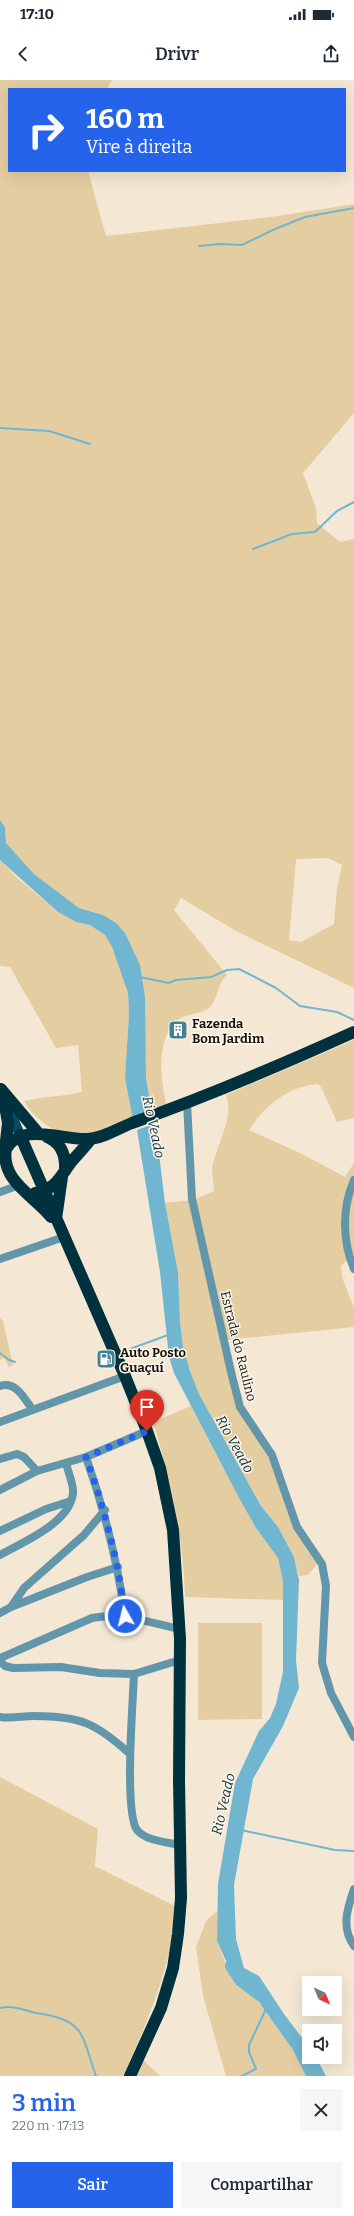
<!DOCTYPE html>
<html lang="pt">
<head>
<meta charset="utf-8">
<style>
  body { margin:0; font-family:Bitter,serif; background:#f6f6f7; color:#1f2937; height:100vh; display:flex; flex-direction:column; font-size:15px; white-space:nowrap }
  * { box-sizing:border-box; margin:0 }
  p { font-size:13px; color:#747a83 }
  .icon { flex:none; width:22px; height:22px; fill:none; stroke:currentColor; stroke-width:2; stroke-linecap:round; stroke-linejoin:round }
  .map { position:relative; height:1996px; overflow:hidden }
  .details { display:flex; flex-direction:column; background:#fff; flex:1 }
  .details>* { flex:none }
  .hud { position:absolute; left:8px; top:8px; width:338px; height:84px; border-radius:0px; box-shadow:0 4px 16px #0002; background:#2563eb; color:#fff; overflow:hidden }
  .needle { width:26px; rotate:136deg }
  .fabs { position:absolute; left:302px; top:1896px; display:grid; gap:8px }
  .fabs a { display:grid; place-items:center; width:40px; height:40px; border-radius:0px; background:#fff; box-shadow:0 4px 16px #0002; font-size:20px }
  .pin { position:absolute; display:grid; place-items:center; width:34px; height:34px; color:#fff; margin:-41px -17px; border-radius:50% 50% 50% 0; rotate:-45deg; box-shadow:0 0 4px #0007 }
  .pin .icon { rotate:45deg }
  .me { position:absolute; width:44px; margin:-22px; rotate:352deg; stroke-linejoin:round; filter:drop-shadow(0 0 3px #0008) }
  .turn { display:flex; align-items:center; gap:14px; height:84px; padding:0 12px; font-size:18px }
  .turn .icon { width:52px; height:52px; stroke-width:2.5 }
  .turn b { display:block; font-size:28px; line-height:34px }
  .round { display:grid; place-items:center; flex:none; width:42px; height:42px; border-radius:0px; background:#f6f6f7 }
  .head { display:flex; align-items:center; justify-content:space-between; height:68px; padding:0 12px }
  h1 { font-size:24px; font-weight:600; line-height:30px; color:#2563eb }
  .button { display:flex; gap:8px; margin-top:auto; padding:8px 12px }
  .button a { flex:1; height:46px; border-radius:0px; background:#2563eb; color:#fff; font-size:16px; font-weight:600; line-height:46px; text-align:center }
  .button a+a { background:#f6f6f7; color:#1f2937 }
  .status { display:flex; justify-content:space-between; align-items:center; height:28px; padding:0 20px; background:#fff; direction:ltr }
  .status svg { height:11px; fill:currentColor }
  header { display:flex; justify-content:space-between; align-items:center; height:52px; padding:0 12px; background:#fff; font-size:18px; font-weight:600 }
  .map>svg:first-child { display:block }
  .green { fill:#e5cda2; fill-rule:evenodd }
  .water { fill:#70b6d0 }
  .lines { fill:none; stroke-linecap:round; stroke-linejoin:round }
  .stream { stroke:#70b6d0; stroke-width:2 }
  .river { stroke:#70b6d0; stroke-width:12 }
  .minor { stroke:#6296aa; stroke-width:8 }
  .major { stroke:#024c60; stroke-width:10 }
  .highway { stroke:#00313f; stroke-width:12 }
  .route { stroke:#2563eb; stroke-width:7; stroke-dasharray:0 12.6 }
  .labels { text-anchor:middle; stroke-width:3; stroke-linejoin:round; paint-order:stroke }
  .poi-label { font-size:13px; font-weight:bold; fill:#17130c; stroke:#fdf6ea; text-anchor:start }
  .street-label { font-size:13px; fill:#17130c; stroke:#fdf6ea }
  .water-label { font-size:14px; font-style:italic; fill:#0d2f3a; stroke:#fdf6ea }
</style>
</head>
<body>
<div class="status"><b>17:10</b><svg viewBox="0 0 49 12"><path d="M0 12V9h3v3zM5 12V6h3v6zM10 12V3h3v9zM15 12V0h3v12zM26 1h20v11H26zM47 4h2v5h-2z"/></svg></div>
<header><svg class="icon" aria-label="back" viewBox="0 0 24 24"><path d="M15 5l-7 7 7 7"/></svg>Drivr<svg class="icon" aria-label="share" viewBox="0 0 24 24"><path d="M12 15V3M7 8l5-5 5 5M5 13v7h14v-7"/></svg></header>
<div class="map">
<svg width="354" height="1996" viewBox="0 0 354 1996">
  <rect width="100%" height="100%" fill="#f4e8d4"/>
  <path class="green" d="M0 0H112L107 9H9V91H88L106 156 271 137 354 124V333L303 393 316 428 317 443 340 462 354 459V908L236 851 181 818 174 830 227 895C217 903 219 918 210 927 203 934 190 933 181 938 155 953 160 1002 167 1027L152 1033 146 998 145 960 103 835 79 828 34 794 6 763 5 747 0 740ZM328 778 342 785 337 808 334 844 301 862 289 860 296 779Z
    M0 780 15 796 58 832 76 842 90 845 106 855 112 867 128 913 129 934 125 998 133 1040C118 1045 102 1052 86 1055 62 1060 35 1041 24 1021 44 1016 62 1017 82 1012L78 965 56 968 10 887 0 886Z
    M354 960V1038L337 1042 321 1007 318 1004C289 1006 264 1026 249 1050L298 1072 345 1097 354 1083V1174L341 1186 343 1200 354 1228V1247L226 1260 237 1318 273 1383 289 1425 319 1482 308 1495 299 1496 294 1477 278 1447 261 1426 199 1314 190 1291 183 1267 180 1241 178 1192 165 1123 193 1120 214 1111C214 1104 212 1096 212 1089 215 1067 235 1037 226 1015Z
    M0 1238 3 1241 13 1285 9 1287 4 1278 0 1280Z
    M191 1326 239 1418 256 1448 278 1478 283 1501V1520L185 1517C183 1456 171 1400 153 1342Z
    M198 1543H262V1639L198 1640Z
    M0 1697 98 1749 95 1786 177 1827C171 1886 148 1942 123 1996H0Z
    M217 1831V1861L225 1882 231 1892 256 1915 261 1925 293 1970 306 1996H226L203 1916 196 1867 206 1841Z
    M142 1979 160 1996H134Z"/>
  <path class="water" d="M0 740 5 747 6 763 34 794 79 828 103 835 116 843 125 853 140 885 145 917 146 998 152 1033 133 1040 125 998 129 934 128 913 112 867 105 855 90 845 76 842 58 832 2 782 0 780Z
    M151 1045 159 1074 165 1123 178 1192 180 1241 183 1267 190 1291 199 1314 261 1426 278 1447 294 1477 299 1500 296 1580 299 1608 283 1646 253 1699 234 1805 236 1859 244 1888 259 1896 284 1934 309 1967V1977H316L326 1996H306L293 1970 261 1925 256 1915 231 1892 217 1861 218 1804 235 1703 259 1651 270 1638 276 1624 283 1592V1501L278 1478 256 1448 239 1418 174 1293 169 1277 160 1192 137 1050Z"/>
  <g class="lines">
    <path class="stream" d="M199 166 221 164 242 165 275 149 305 137 354 128
      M0 348 49 351 90 364
      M253 469 292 454 315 452 337 431 354 422
      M140 897 169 903 176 900 211 897 227 890 239 889 276 908 300 926 337 932 354 940
      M120 1271 130 1269 168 1255
      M0 1273 9 1280 15 1282
      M241 1750 335 1770 354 1771
      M0 1928C14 1925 23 1930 36 1933 86 1940 81 1954 96 1996
      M242 1996 256 1989 249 1972V1965L266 1929"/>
    <path class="river" d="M231 1886 240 1900 261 1916"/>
    <path class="minor" d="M187 1023 192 1119 232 1296 240 1327 272 1375 297 1447 322 1484 326 1506 322 1583 331 1613 354 1657
      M354 1100C342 1128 342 1160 354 1189
      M0 1112 14 1107
      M0 1179 64 1157
      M0 1306C16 1300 25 1320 33 1330
      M0 1342 125 1296
      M86 1377C105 1431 117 1479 125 1536
      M0 1379 17 1374 24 1377 37 1391
      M0 1410 37 1391 86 1377 147 1351
      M0 1451 46 1429 71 1421
      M0 1475C23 1462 70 1443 73 1413 74 1405 68 1392 66 1383
      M11 1527 24 1508 84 1455 105 1430
      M0 1533 11 1527 87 1497 118 1487
      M0 1578 92 1538C122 1532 150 1543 180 1549
      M0 1581 5 1586 13 1588 61 1587 100 1593 134 1594 180 1580
      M134 1594C133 1621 124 1732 137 1750 146 1761 167 1762 180 1765
      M0 1637C11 1639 23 1636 34 1636 80 1636 96 1643 130 1674
      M354 1809C347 1830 341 1847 354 1866"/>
    <path class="major" d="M8 1026 20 1055"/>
    <path class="highway" d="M1 1009 39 1054
      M3 1014 8 1043 5 1070
      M20 1055 125 1296 147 1351 160 1388 173 1450 180 1559 179 1700 181 1818 178 1854 173 1888 161 1928 130 1996
      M47 1057C62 1063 66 1076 65 1091
      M35 1113C55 1111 61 1095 72 1081 78 1074 85 1067 91 1059
      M51 1137C36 1117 0 1101 6 1069 21 1042 62 1060 87 1059 102 1059 119 1048 132 1043 208 1016 281 985 354 952
      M56 1139 62 1097"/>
  </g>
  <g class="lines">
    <path class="route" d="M125 1536C118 1480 105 1430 86 1377L147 1351"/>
  </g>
  <defs>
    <symbol id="building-square" viewBox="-11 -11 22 22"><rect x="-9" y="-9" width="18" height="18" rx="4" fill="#428096" stroke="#fdf6ea"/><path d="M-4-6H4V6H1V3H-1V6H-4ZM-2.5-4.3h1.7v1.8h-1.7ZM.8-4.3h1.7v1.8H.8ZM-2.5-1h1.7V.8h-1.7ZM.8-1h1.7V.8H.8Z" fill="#fff"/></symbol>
    <symbol id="fuel-square" viewBox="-11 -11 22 22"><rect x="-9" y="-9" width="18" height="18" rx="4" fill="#428096" stroke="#fdf6ea"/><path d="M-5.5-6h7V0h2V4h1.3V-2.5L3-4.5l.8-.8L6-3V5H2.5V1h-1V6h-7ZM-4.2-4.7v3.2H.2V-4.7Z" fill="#fff"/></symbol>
  </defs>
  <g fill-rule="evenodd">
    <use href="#building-square" x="167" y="939" width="22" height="22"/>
    <use href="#fuel-square" x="95" y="1268" width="22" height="22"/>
  </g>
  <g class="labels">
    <g class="poi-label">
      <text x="192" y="948">Fazenda<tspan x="192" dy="15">Bom Jardim</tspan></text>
      <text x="120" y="1277">Auto Posto<tspan x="120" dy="15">Guaçuí</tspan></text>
    </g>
    <g class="street-label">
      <text transform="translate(239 1266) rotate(76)" y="5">Estrada do Raulino</text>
    </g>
    <g class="water-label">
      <text transform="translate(154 1047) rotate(78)" y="5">Rio Veado</text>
      <text transform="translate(235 1364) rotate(61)" y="5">Rio Veado</text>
      <text transform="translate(223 1724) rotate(-77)" y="5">Rio Veado</text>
    </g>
  </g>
</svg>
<div class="fabs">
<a><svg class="needle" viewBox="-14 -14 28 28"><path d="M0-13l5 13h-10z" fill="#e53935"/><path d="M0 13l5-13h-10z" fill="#747a83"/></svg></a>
<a><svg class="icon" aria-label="sound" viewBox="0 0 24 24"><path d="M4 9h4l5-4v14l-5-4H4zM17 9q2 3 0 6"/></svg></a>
</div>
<div class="pin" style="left:147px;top:1351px;background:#d93025"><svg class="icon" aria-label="arrive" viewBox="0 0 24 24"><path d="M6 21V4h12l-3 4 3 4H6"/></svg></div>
<svg class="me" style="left:125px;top:1536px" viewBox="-20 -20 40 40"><circle r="17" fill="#2563eb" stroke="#fff" stroke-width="3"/><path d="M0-11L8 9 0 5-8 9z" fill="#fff"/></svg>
<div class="hud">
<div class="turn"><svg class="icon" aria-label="right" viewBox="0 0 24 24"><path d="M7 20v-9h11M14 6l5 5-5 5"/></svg><div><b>160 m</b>Vire à direita</div></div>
</div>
</div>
<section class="details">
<div class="head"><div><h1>3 min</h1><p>220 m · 17:13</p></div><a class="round"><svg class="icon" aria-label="close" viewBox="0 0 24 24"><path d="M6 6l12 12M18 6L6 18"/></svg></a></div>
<div class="button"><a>Sair</a><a>Compartilhar</a></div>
</section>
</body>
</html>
